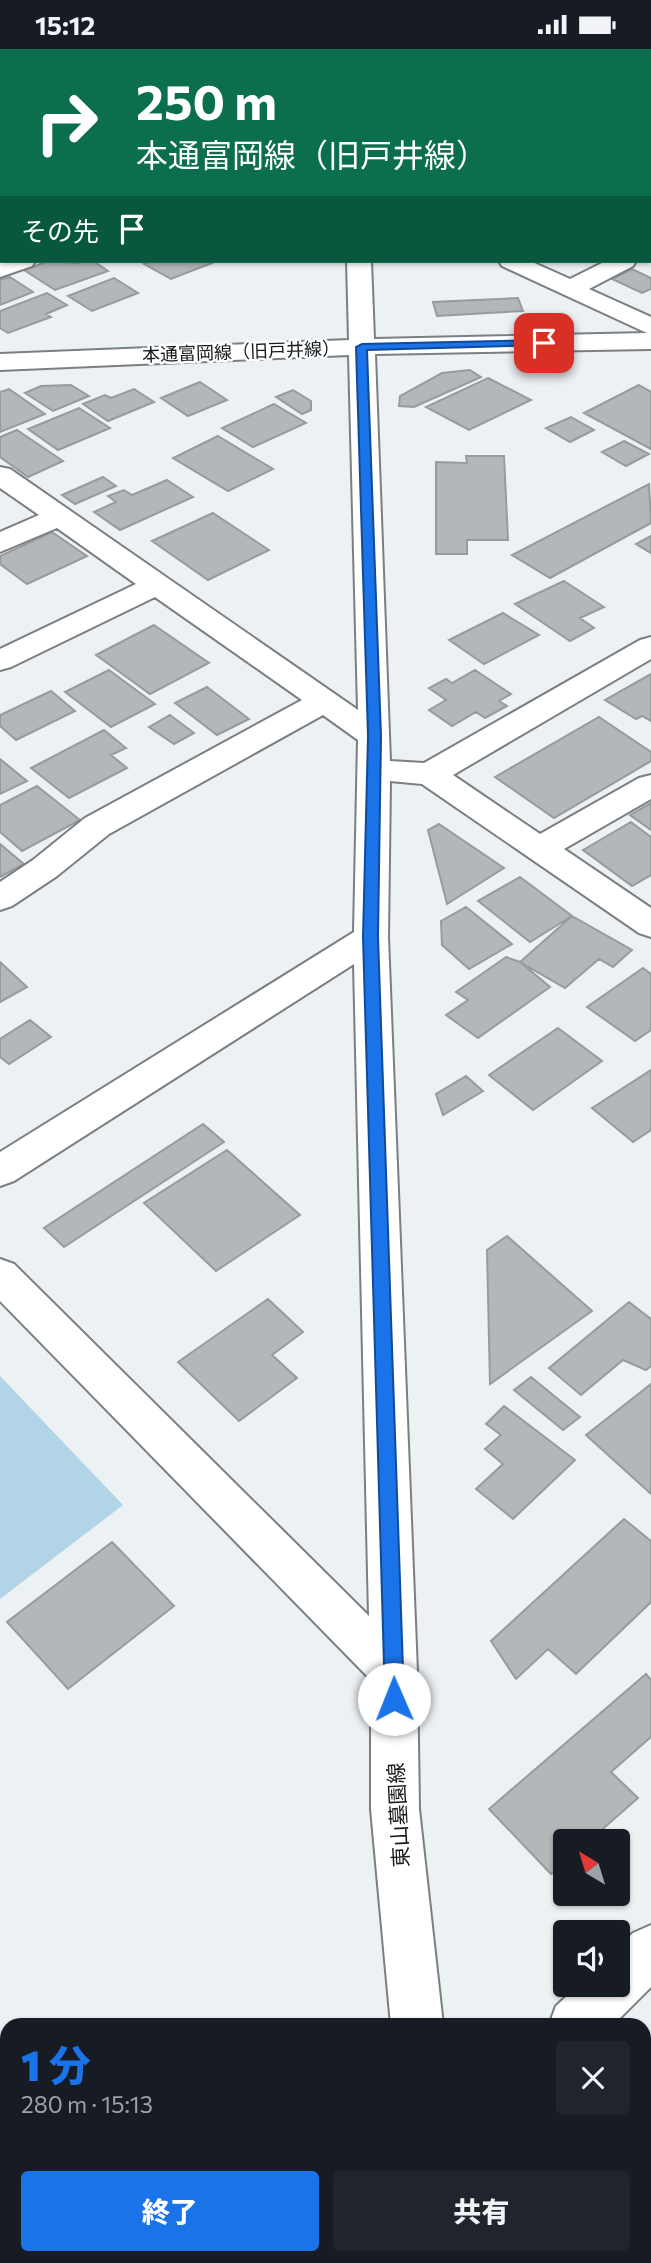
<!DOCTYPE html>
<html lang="ja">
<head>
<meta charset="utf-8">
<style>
  body { margin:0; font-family:Commissioner,"Noto Sans JP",sans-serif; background:#20242c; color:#f1f3f6; height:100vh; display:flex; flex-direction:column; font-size:26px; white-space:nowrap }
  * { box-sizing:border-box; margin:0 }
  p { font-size:23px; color:#9ea1a6 }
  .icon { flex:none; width:38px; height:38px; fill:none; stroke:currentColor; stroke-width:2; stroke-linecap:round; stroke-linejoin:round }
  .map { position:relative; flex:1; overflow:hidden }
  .panel { position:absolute; left:0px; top:1969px; width:651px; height:247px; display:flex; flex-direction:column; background:#171b24; border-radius:21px 21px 0 0; box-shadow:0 2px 5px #0004 }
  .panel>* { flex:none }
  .top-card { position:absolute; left:0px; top:0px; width:651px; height:214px; box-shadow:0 2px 5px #0004; background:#0b6e4f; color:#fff; overflow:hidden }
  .needle { width:46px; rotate:322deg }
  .fabs { position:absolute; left:553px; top:1780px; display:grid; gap:14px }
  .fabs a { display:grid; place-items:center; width:77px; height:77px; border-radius:7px; background:#171b24; box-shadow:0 2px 5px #0004; font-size:35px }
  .pin { position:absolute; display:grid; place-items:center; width:60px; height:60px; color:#fff; margin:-30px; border-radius:14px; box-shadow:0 4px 10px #0006 }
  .me { position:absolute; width:77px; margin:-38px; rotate:359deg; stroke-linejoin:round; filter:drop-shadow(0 0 5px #0008) }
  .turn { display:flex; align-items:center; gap:24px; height:147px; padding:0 21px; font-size:32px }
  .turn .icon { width:91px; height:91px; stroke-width:2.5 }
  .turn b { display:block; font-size:49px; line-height:60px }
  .then { display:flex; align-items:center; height:66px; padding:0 21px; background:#0003; gap:14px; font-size:26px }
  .round { display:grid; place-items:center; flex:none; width:74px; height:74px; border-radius:7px; background:#20242c }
  .summary { display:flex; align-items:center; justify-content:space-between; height:119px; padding:0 21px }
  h1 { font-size:42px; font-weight:800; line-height:52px; color:#1a73e8 }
  .button { display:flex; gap:14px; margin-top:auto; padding:14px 21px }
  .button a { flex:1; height:80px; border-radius:7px; background:#1a73e8; color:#fff; font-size:28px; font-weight:800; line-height:80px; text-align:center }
  .button a+a { background:#20242c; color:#f1f3f6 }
  .status { display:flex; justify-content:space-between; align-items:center; height:49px; padding:0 35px; background:#171b24; direction:ltr }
  .status svg { height:19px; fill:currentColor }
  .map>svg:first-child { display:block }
  .green { fill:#b1d4e7 }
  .building { fill:#b2b7b9; stroke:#979b9e; stroke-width:2 }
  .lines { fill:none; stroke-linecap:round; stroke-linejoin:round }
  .minor-casing { stroke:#7b7f82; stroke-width:4 }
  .path { stroke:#acb0b2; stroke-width:5; stroke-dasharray:4.5 7; stroke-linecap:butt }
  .minor { fill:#fff; fill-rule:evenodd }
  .route { fill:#1a73e8; stroke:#114b97; stroke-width:2 }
  .labels { text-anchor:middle; stroke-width:5; stroke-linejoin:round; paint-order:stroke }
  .far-street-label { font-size:18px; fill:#181a1b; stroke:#fcfeff }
  .street-label { font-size:21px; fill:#181a1b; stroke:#fcfeff }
</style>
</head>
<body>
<div class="status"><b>15:12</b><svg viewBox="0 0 49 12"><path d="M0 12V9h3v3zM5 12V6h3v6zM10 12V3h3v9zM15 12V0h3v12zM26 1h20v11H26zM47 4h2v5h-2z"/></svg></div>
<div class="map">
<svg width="651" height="2214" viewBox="0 0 651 2214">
  <rect width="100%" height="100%" fill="#ecf1f4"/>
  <path class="green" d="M0 1327 123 1456 0 1550Z
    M651 2020V2214H513L512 2209 644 2208V2027Z"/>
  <path class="building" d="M128 0H195L198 2H131Z
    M399 0H464L465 1 403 2Z
    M49 212 76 214 93 212 108 222 55 241 24 221Z
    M152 212H217L171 230 144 215Z
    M632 220 651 229V240L642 244 612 230Z
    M10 228 33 243 0 256V231Z
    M114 229 138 244 92 262 68 247Z
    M47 244 67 256 46 265 51 268 8 284 0 279V262Z
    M518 249 523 262 437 267 433 253Z
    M470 321 481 328 414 358 399 357 400 347 442 324Z
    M488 329 531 351 469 381 426 358Z
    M200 333 227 351 188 367 161 349Z
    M71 336 89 347 53 362 25 344 41 337Z
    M639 336 651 343V400L584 364Z
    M9 340 45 365 0 383V343Z
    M134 340 154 353 108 372 83 355 105 346 111 349Z
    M293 341 311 352V361L302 365 276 348Z
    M274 355 306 374 253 398 222 379Z
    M79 359 110 379 58 401 28 380Z
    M571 368 594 381 570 393 546 379Z
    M17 381 63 412 28 428 0 408V388Z
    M218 387 273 420 228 442 173 409Z
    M624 392 649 405 626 417 602 403Z
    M466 407H504L508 491H467V505H436V413L467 414Z
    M103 428 116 437 75 455 62 446Z
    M167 431 193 448 120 481 94 463 116 453 108 447 124 441 132 446Z
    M649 435 651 474 550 529 512 506Z
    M213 464 269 501 208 531 152 492Z
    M52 483 87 507 27 535 0 515V507Z
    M651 487V504L636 495Z
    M564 532 604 558 580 569 594 579 570 592 515 555Z
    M503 564 539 586 484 615 449 591Z
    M154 576 209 614 150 645 96 606Z
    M109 621 155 655 111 678 65 643Z
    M475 621 511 645 499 652 507 657 485 669 476 663 452 677 429 661 446 651 429 639 446 630 452 634Z
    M651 625V672L642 667 636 670 605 651Z
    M207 638 249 670 217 686 175 654Z
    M51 642 75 662 16 691 0 677V666Z
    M170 666 194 684 174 695 149 678Z
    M599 668 651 703V712L554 769 495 728Z
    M104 681 126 699 111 706 127 719 69 749 31 719Z
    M0 710 27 732 0 745Z
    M37 737 80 771 22 802 0 783V756Z
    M651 754V781L630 766Z
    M631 773 651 788V826L632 837 583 801Z
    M439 775 504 819 447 855 428 781Z
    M0 795 24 815 0 828Z
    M520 828 572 867 530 893 478 852Z
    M466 858 512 895 469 920 442 896 441 872Z
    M572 867 632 901 613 918 599 910 565 939 520 913Z
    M506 908 520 913 550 938 478 989 446 966 468 951 456 943Z
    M0 913 27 938 0 953Z
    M643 919 651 925V981L635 992 587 958Z
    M30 971 51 988 9 1015 0 1008V990Z
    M558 979 602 1012 533 1061 489 1026Z
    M651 1021V1081L633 1093 592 1059Z
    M466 1027 483 1042 443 1066 436 1045Z
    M203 1075 224 1093 64 1198 44 1179Z
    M227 1101 300 1166 216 1222 144 1154Z
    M507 1187 592 1262 490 1335 487 1201Z
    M268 1250 303 1283 272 1306 297 1329 239 1372 178 1313Z
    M629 1253 651 1270V1317L646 1321 623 1311 581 1346 549 1319Z
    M531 1328 580 1368 563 1381 514 1341Z
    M651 1335V1445L586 1386Z
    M504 1357 575 1411 513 1470 476 1440 503 1415 485 1400 501 1386 486 1375Z
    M624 1470 651 1492V1553L576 1625 548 1600 516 1630 491 1592Z
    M112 1493 174 1557 68 1640 7 1573Z
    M646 1625 651 1631V1688L611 1723 638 1749 589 1792H565V1813L551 1825 489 1760Z
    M0 2194 7 2203V2208H11L15 2214H0Z"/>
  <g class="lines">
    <defs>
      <path id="minor" d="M67 0H89L90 2H68Z
        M343 0H363V2H343Z
        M512 0H535L511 2Z
        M0 41H2L0 54Z
        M649 51H651L649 64Z
        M0 126H2V140H0Z
        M649 138 651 139V153L649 152Z
        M649 192H651L649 207Z
        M35 212 32 217 0 228V213Z
        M347 212H371L374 290 647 284 502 217 499 212H530L570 230 606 212H636L633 217 589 240 651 268V300L375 305 390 712 424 714 640 591 651 588V610L453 726 540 785 639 729 651 726V750L564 800 651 859V888L639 884 422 735 390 732 388 888 417 1623 419 1760 443 1976H391L371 1760V1631L0 1252V1210L14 1215 369 1567 354 915 14 1132 0 1137V1103L354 883 358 691 323 666 109 785 57 827 12 857 0 861V833L33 811 85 769 302 651 155 548 11 618 0 621V600L136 535 57 479 0 503V483L39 466 0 439V418L10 420 358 661 349 306 0 321V305L349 291Z
        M651 1876V1938L613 1976H549L556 1957 579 1936H618V1898L633 1884Z
        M0 1998 7 2001V2062L0 2059Z
        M109 2208H167L169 2214H111Z
        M311 2208H371L369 2214H309Z
        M421 2208H477L478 2214H422Z"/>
    </defs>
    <use href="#minor" class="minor-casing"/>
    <path class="path" d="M644 2190 651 2177
      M635 2214 636 2208"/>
    <use href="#minor" class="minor"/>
  </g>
  <path class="route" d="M544 291 550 294 548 296 367 301 381 687 378 888 404 1650 401 1657 394 1659 388 1657 385 1650 363 888 368 687 356 298 362 295Z"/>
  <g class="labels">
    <g class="far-street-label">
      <text transform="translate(241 303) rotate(-2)" y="6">本通富岡線（旧戸井線）</text>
    </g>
    <g class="street-label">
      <text transform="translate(399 1766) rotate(-93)" y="7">東山墓園線</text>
    </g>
  </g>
</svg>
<div class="fabs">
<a><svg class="needle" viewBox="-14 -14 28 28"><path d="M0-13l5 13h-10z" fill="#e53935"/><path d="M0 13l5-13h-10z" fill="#9ea1a6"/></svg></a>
<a><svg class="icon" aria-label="sound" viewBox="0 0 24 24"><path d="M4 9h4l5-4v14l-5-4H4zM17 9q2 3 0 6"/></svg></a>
</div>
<div class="pin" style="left:544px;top:294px;background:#d93025"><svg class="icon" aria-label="arrive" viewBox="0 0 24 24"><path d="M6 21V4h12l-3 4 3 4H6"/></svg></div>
<svg class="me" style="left:394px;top:1650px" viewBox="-20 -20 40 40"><circle r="19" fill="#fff"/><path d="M0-13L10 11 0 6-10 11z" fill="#1a73e8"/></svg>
<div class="top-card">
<div class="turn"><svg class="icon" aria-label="right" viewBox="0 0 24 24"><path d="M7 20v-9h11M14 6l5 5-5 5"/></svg><div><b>250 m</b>本通富岡線（旧戸井線）</div></div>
<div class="then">その先<svg class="icon" aria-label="arrive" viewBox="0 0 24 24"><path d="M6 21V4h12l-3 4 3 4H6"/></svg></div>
</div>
<section class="panel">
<div class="summary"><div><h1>1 分</h1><p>280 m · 15:13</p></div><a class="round"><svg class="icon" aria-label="close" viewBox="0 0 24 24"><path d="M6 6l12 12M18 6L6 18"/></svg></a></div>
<div class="button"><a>終了</a><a>共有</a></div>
</section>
</div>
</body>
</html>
